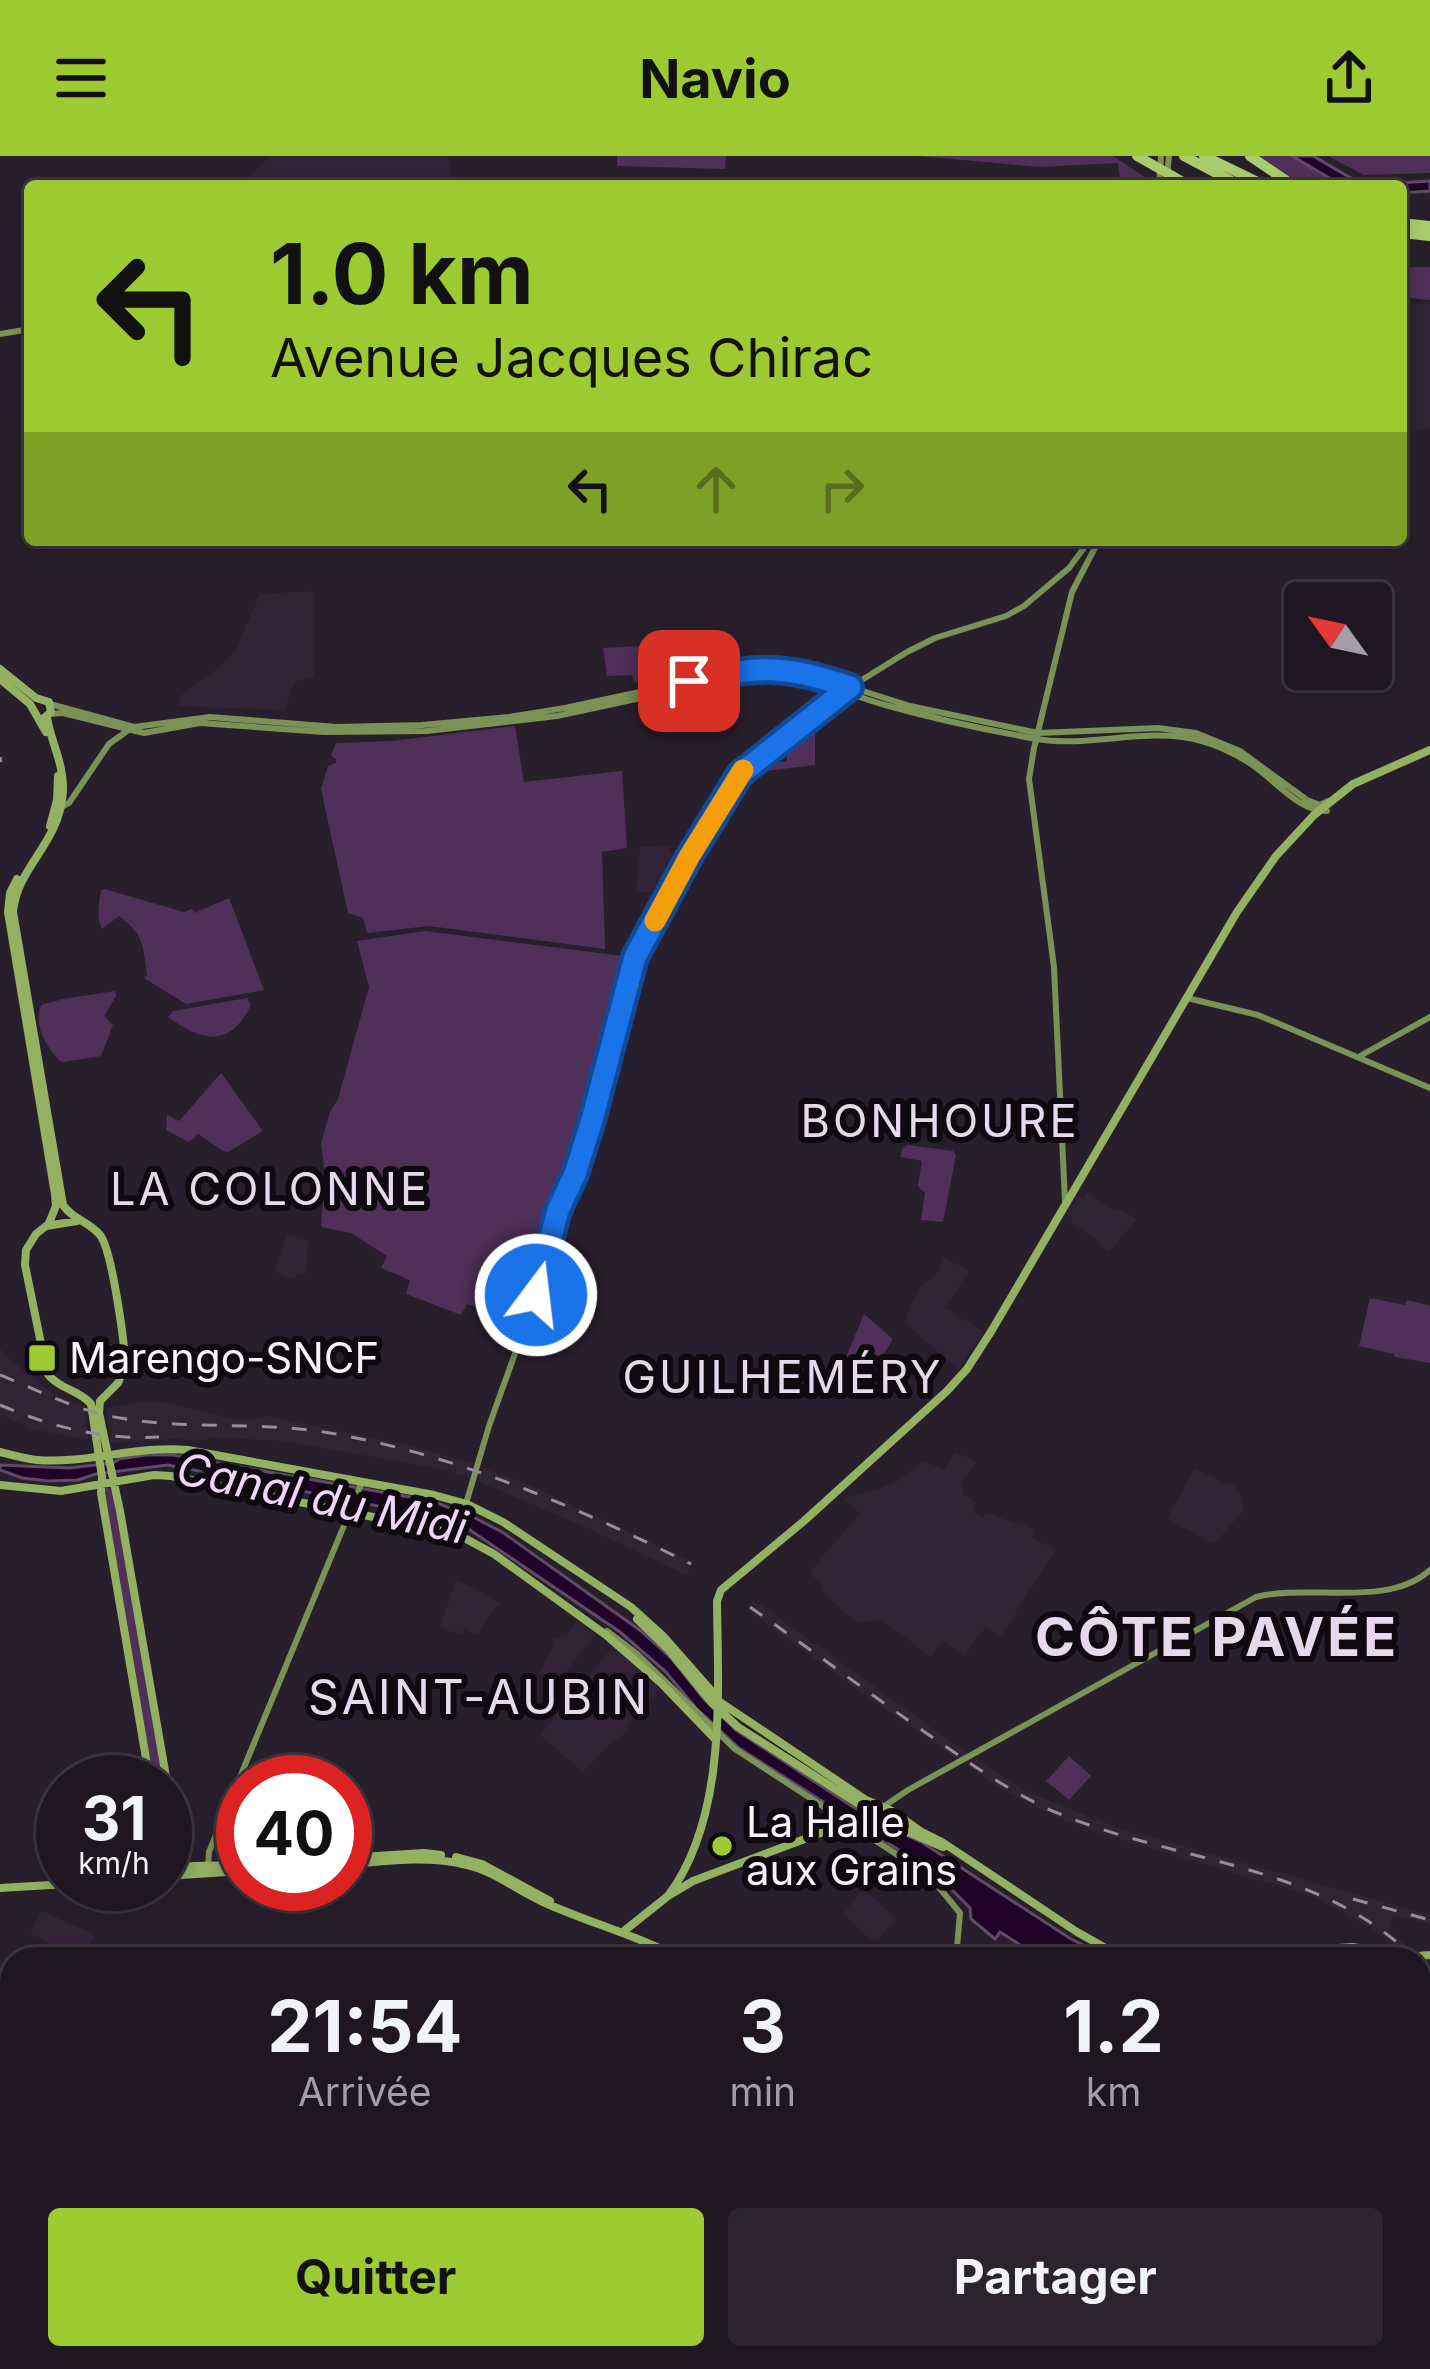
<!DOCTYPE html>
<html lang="fr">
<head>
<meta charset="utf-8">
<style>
  body { margin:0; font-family:Inter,sans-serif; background:#2b242e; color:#f1f3f6; height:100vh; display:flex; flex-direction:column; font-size:45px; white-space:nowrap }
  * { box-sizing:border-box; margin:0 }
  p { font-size:39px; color:#a19fa5 }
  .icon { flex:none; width:66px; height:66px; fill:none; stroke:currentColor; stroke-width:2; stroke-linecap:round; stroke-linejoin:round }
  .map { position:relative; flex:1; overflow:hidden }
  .panel { position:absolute; left:0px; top:1791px; width:1431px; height:423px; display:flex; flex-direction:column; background:#1e1721; border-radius:36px 36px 0 0; box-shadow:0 6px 18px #0003,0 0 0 3px #3c363f }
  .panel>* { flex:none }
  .banner { position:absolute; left:24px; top:24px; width:1383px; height:366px; border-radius:12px; box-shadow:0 6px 18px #0003,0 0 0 3px #3c363f; background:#9dca30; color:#111; overflow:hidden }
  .needle { width:78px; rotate:303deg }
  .buttons { position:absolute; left:1284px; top:426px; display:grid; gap:24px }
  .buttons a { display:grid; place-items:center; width:108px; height:108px; border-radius:12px; background:#1e1721; box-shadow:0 6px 18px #0003,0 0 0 3px #3c363f; font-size:60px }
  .speed { position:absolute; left:36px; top:1599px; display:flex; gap:24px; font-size:60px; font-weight:700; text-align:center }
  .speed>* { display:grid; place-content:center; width:156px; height:156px; border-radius:50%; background:#1e1721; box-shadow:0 6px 18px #0003,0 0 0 3px #3c363f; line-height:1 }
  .speed small { font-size:30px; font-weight:400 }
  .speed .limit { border:18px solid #d22; background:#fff; color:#111 }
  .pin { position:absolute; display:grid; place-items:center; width:102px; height:102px; color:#fff; margin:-51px; border-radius:24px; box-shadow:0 6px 18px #0006 }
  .me { position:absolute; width:132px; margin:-66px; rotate:15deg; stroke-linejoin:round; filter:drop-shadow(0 0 9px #0008) }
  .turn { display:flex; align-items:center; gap:42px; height:252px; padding:0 48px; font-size:54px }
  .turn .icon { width:156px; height:156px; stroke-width:2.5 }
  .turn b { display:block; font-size:84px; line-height:102px }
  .lanes { display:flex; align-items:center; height:114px; padding:0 48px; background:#0003; justify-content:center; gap:60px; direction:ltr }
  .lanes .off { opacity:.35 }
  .eta { display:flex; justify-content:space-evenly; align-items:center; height:204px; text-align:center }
  .eta b { font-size:72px; font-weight:700; line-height:84px }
  .button { display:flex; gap:24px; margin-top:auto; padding:24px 48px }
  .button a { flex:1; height:138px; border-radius:12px; background:#9dca30; color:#111; font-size:48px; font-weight:700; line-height:138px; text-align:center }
  .button a+a { background:#2b242e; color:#f1f3f6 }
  header { display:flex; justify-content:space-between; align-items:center; height:156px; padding:0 48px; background:#9dca30; color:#111; font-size:54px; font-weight:700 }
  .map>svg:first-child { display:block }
  .built { fill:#312336 }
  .green { fill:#4f3059 }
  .water { fill:#1f0328; stroke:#604b67; stroke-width:3 }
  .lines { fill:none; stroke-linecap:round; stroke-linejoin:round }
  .secondary { stroke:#7b9155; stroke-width:6 }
  .primary { stroke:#94b061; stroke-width:8 }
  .highway { stroke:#aacc6c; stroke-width:10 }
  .rail { stroke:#958d98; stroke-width:3; stroke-dasharray:15 15; stroke-linecap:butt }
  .route-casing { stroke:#114b97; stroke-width:30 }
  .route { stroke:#1a73e8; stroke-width:21 }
  .slow { stroke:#f59e0b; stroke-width:21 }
  .poi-dot { fill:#9dca30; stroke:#0f0a10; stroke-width:4.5 }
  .labels { text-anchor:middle; stroke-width:12; stroke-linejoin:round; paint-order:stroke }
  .poi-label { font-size:42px; fill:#f9f2fb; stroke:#0f0a10; text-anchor:start }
  .neighbourhood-label { font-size:45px; letter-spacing:3px; fill:#e6d9eb; stroke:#0f0a10 }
  .water-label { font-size:45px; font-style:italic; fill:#f1d3fc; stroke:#0f0a10 }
  .quarter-label { font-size:48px; letter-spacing:3px; fill:#e6d9eb; stroke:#0f0a10 }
  .district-label { font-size:54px; font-weight:bold; letter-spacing:3px; fill:#e6d9eb; stroke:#0f0a10 }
</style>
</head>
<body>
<header><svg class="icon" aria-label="menu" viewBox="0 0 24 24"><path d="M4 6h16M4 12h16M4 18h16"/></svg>Navio<svg class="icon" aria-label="share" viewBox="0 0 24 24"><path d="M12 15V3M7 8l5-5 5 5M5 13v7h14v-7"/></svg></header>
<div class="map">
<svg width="1430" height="2213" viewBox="0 0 1430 2213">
  <rect width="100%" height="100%" fill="#281f2c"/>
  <path class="built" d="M271 0H449L450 30H241Z
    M1401 145 1430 148V272L1401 279Z
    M313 435 314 520 294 526 285 554 179 550 181 539 221 510 235 495 260 438Z
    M669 690 670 697 682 701 663 738 636 735 640 691Z
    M1087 1038 1117 1056 1120 1053 1137 1063 1109 1096 1099 1088 1100 1085 1070 1067 1073 1062 1067 1058 1070 1052 1078 1040 1084 1043Z
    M287 1079 308 1086 306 1119 297 1116 294 1123 275 1116Z
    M943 1101 969 1115 945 1152 984 1176 958 1213 904 1166 918 1134 939 1115Z
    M0 1192 8 1202 41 1229 65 1244 83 1250 89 1284 32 1273 0 1258Z
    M144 1245 168 1247 237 1264 252 1265 265 1260 408 1289 474 1308 470 1322 436 1312 283 1285 209 1281 206 1284 174 1283 111 1287 106 1253Z
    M955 1296 977 1306 961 1327 963 1338 975 1346 973 1356 983 1361 988 1356 1016 1368 1018 1365 1034 1374 1032 1382 1056 1393 1001 1480 985 1471 964 1500 943 1485 931 1501 881 1464 856 1466 823 1437V1430L809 1417 860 1357 844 1343 846 1341 876 1334 897 1325 924 1305 944 1314Z
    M482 1311 536 1332 693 1406 686 1419 596 1376 478 1325Z
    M1195 1312 1230 1330 1233 1328 1241 1339 1244 1354 1214 1388 1167 1363Z
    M456 1424 476 1433 502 1449 493 1453 478 1480 464 1473 461 1479 440 1471Z
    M754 1444 981 1607 1030 1637 1115 1671 1430 1759V1768L1394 1759 1388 1775 1414 1795 1399 1794 1370 1771 1313 1740 1106 1679 1053 1660 998 1631 858 1534 748 1454Z
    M576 1465 595 1478 557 1527 539 1517 554 1490V1481L565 1482Z
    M613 1490 660 1533 627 1570 629 1572 616 1586 613 1584 583 1616 540 1579Z
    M863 1733 896 1762 877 1785 870 1783 843 1758Z
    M41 1755 95 1779 84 1803 30 1778Z"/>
  <path class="green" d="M617 0H726L725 13 617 10Z
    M918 0H1113L1149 24 1147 27 1120 25 1118 7 1039 11Z
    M1259 0H1292L1343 30H1304Z
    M1328 0H1430V17L1364 19Z
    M1401 111H1430V144L1401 141Z
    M709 484V508L641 518 642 526 634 527 632 519 607 520 603 492 641 490 642 502 668 499 667 487Z
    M815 563V609L766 615V608L787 605V594L781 593V588Z
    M515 570 524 626 622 615 627 692 602 696 605 793 429 770 367 777 363 762 348 757 321 633 328 610 336 607V603L331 600 336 587 392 585Z
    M104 733 184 756 192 753 194 757 229 742 264 834 186 848 144 822 147 819C143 790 144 778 119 760L102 773C96 760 99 748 101 734Z
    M425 775 623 800 628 806 596 938 571 1019 554 1055 521 1170 467 1148 461 1159 406 1138 410 1124 381 1112 387 1100 351 1077 321 1071 325 1017 321 987 330 956 338 943 369 831 357 785Z
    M115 835 116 840 104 860 113 869 101 900 63 906 60 905C45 889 34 872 41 849L63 843Z
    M247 842 251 849C230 893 201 885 168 861L173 855Z
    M221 917 263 975 228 996 223 995 198 978 189 986 166 974 167 959 179 965Z
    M907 989 953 995 956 999 943 1066 921 1064 925 1036 921 1034 918 1029 922 1005 900 1001 902 993Z
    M1370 1142 1405 1149 1407 1144 1430 1150V1207L1395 1201 1394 1198 1359 1190Z
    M864 1158 893 1183 863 1230 844 1206Z
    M107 1332H110L114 1340 164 1626H152L104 1335Z
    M1069 1600 1091 1620 1069 1644 1046 1625Z
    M976 2202H1124L1106 2213H993Z"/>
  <path class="water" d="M1292 0H1313L1356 25 1380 28 1430 25V35L1401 37V30H1343Z
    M146 1299H173L432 1345 455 1354 459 1360 473 1361 502 1376 641 1475 672 1503 703 1542 736 1574 873 1664 923 1687 1071 1783 1111 1803H1042L1000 1776 995 1783 971 1763 970 1752 947 1729 905 1698 739 1592 696 1552 665 1515 620 1476 470 1374 466 1367 168 1309 96 1318 78 1324 48 1325 22 1322 0 1314V1309L69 1312 113 1307 119 1303Z"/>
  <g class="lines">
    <path class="secondary" d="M1159 30 1161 0
      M1166 30 1169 0
      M0 178 30 173
      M50 548 134 571 210 561 337 571 422 569 509 561 565 552 747 513 773 512 803 516 910 550 1038 577 1158 572 1196 577 1240 595 1307 644 1320 649 1328 645
      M50 558 63 557 144 577 200 567 324 576 427 575 557 560 743 520C798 513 835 535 885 549 935 563 986 574 1037 583 1092 592 1147 570 1202 585 1219 590 1236 598 1251 608 1274 623 1299 656 1327 655
      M61 651 69 647 109 588 127 575
      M1187 842 1258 859 1430 932
      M1360 900 1430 861
      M1065 1045 1054 811 1029 623 1034 592 1072 436 1099 384
      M457 1378 489 1270 536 1139 557 1059 581 1002 633 808 689 701 740 618 844 535 907 496 935 482 1006 460 1024 450 1069 412 1090 384
      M607 1475 637 1498 735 1593 896 1698 937 1729 960 1757 956 1803
      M883 1651 908 1634 1256 1441C1309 1427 1387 1453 1430 1414
      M208 1710 209 1696 362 1326
      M1419 2055 1430 2049
      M607 2202 623 2213
      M353 2213 356 2202"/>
    <path class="primary" d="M0 513 36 542 49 546 51 556 44 562
      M0 523 30 548 46 576
      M47 561C51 587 64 607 63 635 60 688 17 710 13 756L63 1049C73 1064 89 1065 100 1079 112 1094 125 1188 125 1210L118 1227 100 1245 99 1257 120 1355 183 1719
      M50 670 57 644 58 620
      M17 723 10 737 8 756 55 1038 56 1050 49 1067
      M77 1065 46 1070 36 1078 26 1094 25 1109 47 1217C58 1233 80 1234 91 1248L102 1321 101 1337 150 1626
      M0 1296C12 1299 24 1303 37 1304 88 1308 137 1289 188 1294L434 1339 467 1348 503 1366 631 1451 663 1480 715 1539
      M0 1329 61 1335 154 1319 171 1320 457 1378 494 1398 606 1479 661 1527 714 1582
      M637 1463 667 1492 712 1547 738 1571 890 1668 943 1691
      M720 1546 866 1644 892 1655 923 1677
      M922 1676 942 1686 1077 1776 1111 1795 1183 1802 1353 1791 1406 1801 1430 1799
      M456 1701 482 1708 550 1745
      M345 1702 424 1697 441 1699
      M345 1709C385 1705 427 1699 467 1709 494 1715 518 1735 543 1746 589 1767 637 1779 682 1803
      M165 1714 193 1710 243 1709
      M165 1720 243 1715
      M0 1732 68 1728
      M668 1740C727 1661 718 1539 717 1445L721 1434 804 1365 947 1235 967 1213 992 1174 1237 756 1276 700 1314 659 1353 628 1430 594
      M624 1775 668 1740 693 1725 874 1657
      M886 2213 887 2202"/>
    <path class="highway" d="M1137 0 1190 30
      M1184 0 1241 30
      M1204 0 1266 30
      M1250 0 1294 30
      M1401 67 1430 70
      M1401 77 1430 80"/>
    <path class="rail" d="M0 601 1 606
      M0 1219C40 1235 77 1255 120 1262 189 1274 261 1265 330 1277 457 1299 577 1351 691 1408
      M0 1249C52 1271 102 1284 159 1281
      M750 1451C810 1493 869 1537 929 1579 967 1605 1004 1632 1046 1652 1167 1707 1317 1704 1415 1803
      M1353 1743 1430 1764"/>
  </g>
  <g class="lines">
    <defs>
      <path id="route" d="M536 1139 558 1054 575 1018 592 964 635 801 689 701 740 618 850 531C780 508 760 510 689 525"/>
    </defs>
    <use href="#route" class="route-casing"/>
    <use href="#route" class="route"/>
    <path class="slow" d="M655 765 689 701 743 614"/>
  </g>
  <g class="poi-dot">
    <rect x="27" y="1187" width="30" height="30" rx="6"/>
    <circle cx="722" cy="1690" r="12"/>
  </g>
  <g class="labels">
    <g class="poi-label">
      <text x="69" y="1217">Marengo-SNCF</text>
      <text x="746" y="1681">La Halle<tspan x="746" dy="48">aux Grains</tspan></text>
    </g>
    <g class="neighbourhood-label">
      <text x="940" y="981">BONHOURE</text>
      <text x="270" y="1049">LA COLONNE</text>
      <text x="783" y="1237">GUILHEMÉRY</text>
    </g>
    <g class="water-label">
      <text transform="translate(322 1342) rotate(12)" y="16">Canal du Midi</text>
    </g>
    <g class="quarter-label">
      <text x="479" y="1558">SAINT-AUBIN</text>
    </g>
    <g class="district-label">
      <text x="1217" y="1500">CÔTE PAVÉE</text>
    </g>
  </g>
</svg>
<div class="buttons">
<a><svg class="needle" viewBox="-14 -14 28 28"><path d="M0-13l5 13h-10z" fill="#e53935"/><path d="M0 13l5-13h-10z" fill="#a19fa5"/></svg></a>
</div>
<div class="speed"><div>31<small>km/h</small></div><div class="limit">40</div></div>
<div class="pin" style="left:689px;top:525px;background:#d93025"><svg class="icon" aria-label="arrive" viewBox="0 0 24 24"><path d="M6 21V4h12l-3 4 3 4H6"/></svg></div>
<svg class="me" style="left:536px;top:1139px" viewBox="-20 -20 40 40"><circle r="17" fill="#1a73e8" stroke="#fff" stroke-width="3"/><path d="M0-11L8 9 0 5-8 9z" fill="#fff"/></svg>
<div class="banner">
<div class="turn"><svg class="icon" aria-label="left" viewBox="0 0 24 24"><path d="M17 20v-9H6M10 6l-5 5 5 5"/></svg><div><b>1.0 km</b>Avenue Jacques Chirac</div></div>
<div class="lanes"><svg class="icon" aria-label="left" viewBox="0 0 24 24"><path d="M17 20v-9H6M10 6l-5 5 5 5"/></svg><svg class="icon off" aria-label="ahead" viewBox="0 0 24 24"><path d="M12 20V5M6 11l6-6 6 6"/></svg><svg class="icon off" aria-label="right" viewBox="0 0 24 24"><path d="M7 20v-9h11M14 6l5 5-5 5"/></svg></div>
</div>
<section class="panel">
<div class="eta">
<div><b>21:54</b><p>Arrivée</p></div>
<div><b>3</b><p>min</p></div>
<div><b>1.2</b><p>km</p></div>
</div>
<div class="button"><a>Quitter</a><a>Partager</a></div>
</section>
</div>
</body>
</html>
